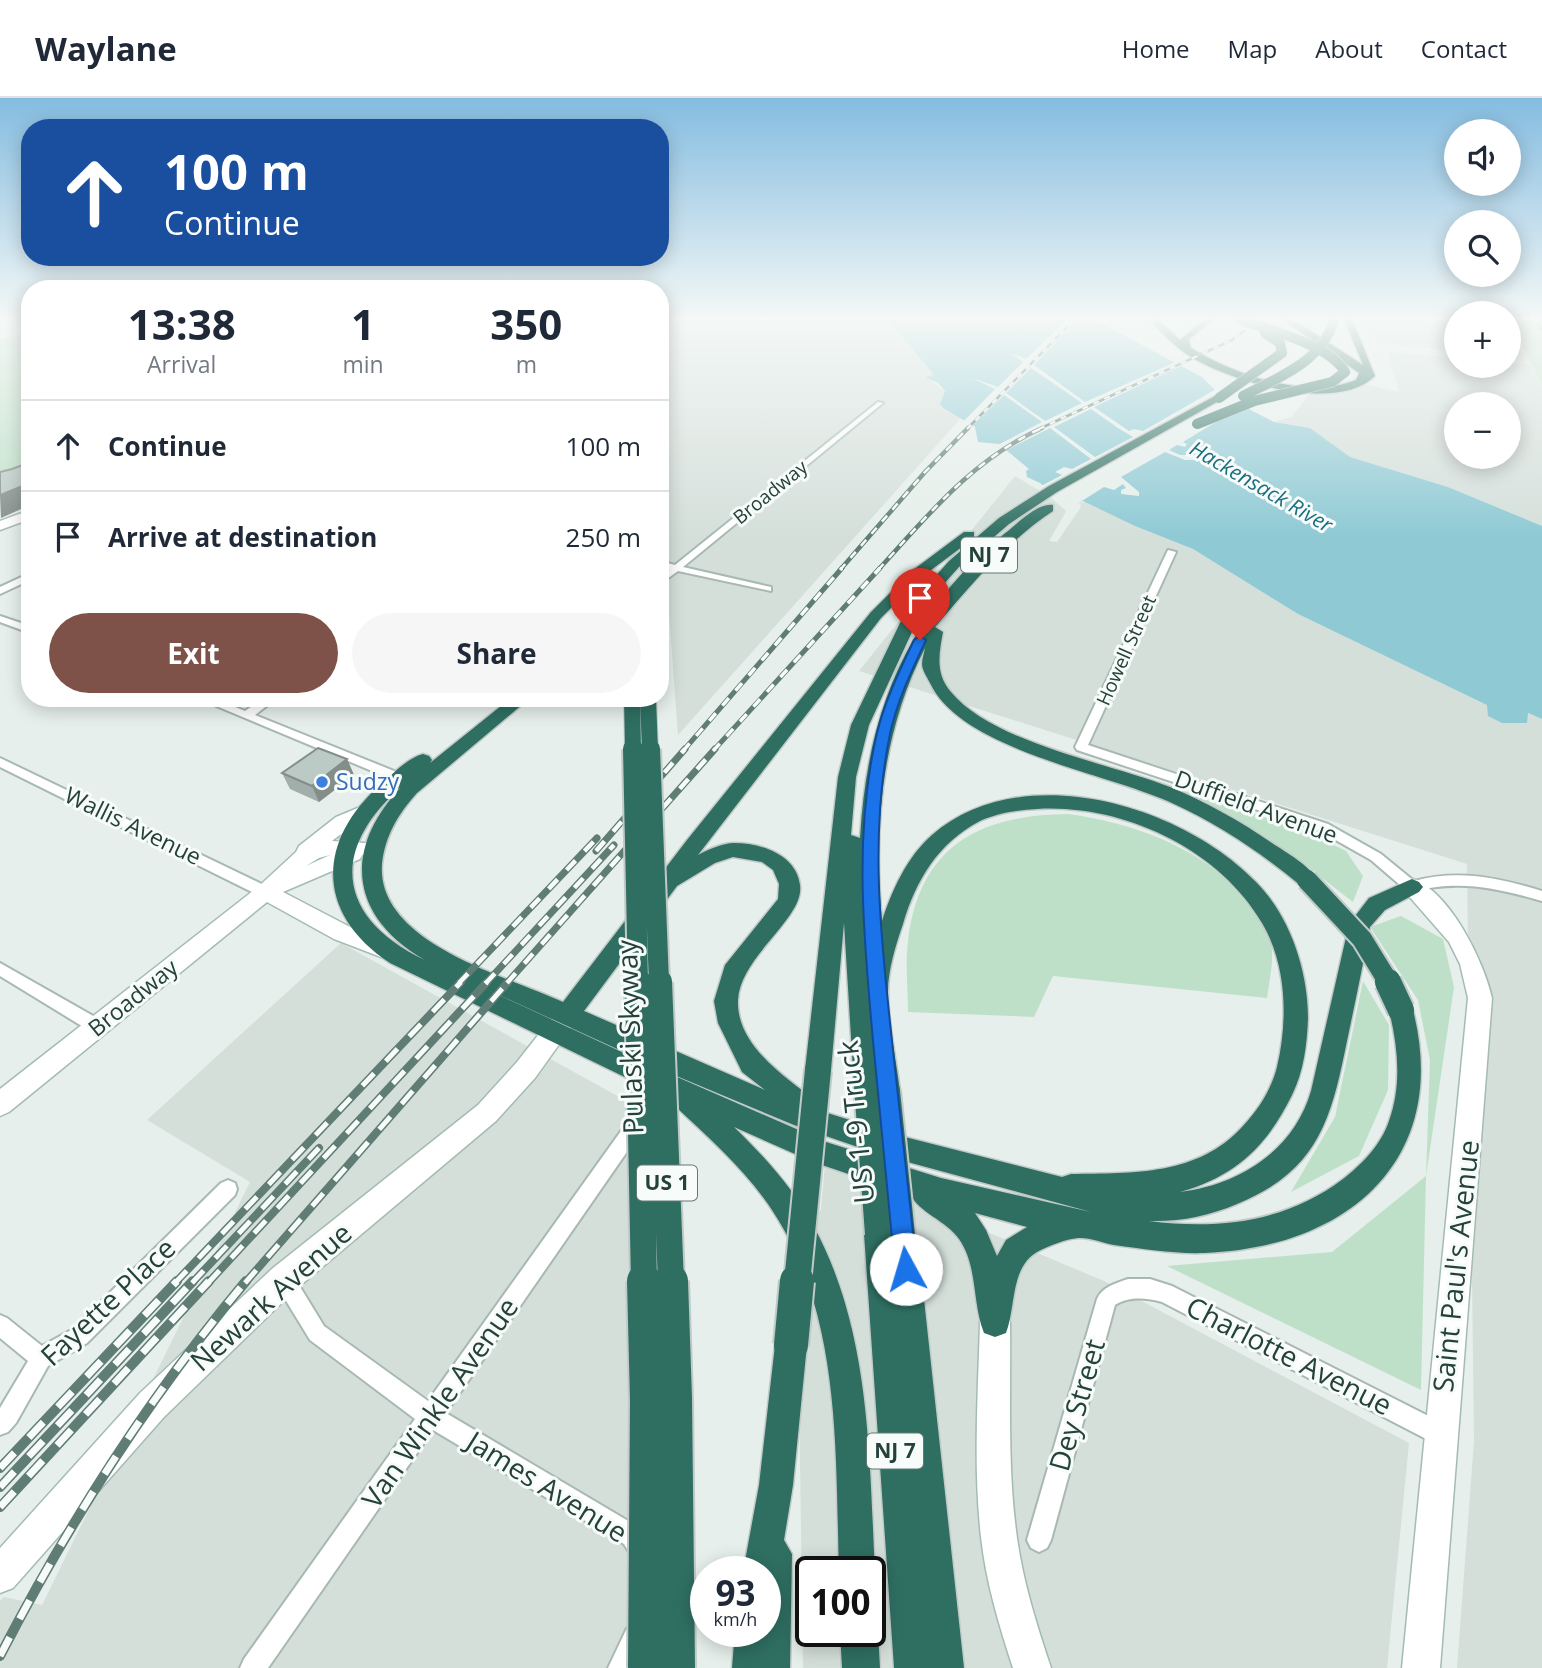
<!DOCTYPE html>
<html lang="en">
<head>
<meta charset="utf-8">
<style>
  body { margin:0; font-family:"Open Sans",sans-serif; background:#f6f6f7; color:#1f2937; height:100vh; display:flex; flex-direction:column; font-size:26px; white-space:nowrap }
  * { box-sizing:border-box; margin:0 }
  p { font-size:23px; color:#747a83 }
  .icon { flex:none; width:38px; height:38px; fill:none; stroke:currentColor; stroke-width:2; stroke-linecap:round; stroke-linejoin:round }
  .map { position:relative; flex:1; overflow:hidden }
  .sheet { position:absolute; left:21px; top:182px; width:648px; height:427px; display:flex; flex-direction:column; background:#fff; border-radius:28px; box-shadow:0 4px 18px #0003 }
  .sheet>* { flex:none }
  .hud { position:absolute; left:21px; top:21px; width:648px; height:147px; border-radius:28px; box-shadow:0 4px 18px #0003; background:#1a4fa0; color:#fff; overflow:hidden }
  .controls { position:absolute; left:1444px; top:21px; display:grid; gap:14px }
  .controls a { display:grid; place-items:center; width:77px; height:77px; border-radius:50%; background:#fff; box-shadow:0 4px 18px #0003; font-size:35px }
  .speed { position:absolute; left:690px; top:1458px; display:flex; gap:14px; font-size:35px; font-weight:700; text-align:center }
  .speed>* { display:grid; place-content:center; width:91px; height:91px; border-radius:50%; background:#fff; box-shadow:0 4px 18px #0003; line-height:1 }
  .speed small { font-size:18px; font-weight:400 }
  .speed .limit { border:4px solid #111; border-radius:10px; background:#fff; color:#111 }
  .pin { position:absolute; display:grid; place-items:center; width:60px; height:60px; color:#fff; margin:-72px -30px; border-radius:50% 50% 50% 0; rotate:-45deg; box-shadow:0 0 7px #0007 }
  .pin .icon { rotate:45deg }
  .me { position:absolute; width:77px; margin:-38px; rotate:354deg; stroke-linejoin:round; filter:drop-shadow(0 0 5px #0008) }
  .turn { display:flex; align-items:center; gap:24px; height:147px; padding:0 28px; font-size:32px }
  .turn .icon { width:91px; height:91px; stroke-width:2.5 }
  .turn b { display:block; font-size:49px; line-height:60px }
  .eta { display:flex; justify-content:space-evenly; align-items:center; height:119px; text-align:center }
  .eta b { font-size:42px; font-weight:700; line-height:49px }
  .action { display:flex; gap:14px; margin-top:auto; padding:14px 28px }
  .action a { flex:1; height:80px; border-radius:42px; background:#7f5249; color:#fff; font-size:28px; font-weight:700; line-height:80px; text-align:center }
  .action a+a { background:#f6f6f7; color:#1f2937 }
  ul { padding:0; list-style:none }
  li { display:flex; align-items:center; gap:21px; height:91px; padding:0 28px; border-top:2px solid #e0e1e3 }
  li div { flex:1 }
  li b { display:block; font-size:26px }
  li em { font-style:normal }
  header { display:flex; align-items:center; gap:42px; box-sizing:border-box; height:98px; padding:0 35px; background:#fff; border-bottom:2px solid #e0e1e3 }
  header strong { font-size:33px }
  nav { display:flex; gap:38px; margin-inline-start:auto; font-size:24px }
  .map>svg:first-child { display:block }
  .built { fill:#d4dfda; fill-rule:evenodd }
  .green { fill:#bfe0c8 }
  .water { fill:#8ec9d4 }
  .pier { fill:#e6efeb; fill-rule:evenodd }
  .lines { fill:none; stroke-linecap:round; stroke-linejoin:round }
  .stream { stroke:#8ec9d4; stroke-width:2 }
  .street-casing { stroke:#a8b8b2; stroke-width:4 }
  .secondary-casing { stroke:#a4bbb3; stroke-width:3 }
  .highway-casing { stroke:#c2cac8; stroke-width:3 }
  .street { fill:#fff; fill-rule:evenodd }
  .secondary { fill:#fff; fill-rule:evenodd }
  .highway { fill:#2f6f62; fill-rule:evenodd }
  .rail-far5-casing { stroke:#5f7d75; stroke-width:2.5 }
  .rail-far4-casing { stroke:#5f7d75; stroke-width:4.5 }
  .rail-far3-casing { stroke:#5f7d75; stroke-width:5 }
  .rail-far2-casing { stroke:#5f7d75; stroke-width:7 }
  .rail-far1-casing { stroke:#5f7d75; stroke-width:8 }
  .rail-casing { stroke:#5f7d75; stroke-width:10 }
  .rail-far5 { stroke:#f7fbf9; stroke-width:2; stroke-dasharray:6; stroke-linecap:butt }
  .rail-far4 { stroke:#f7fbf9; stroke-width:2.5; stroke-dasharray:8; stroke-linecap:butt }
  .rail-far3 { stroke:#f7fbf9; stroke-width:3.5; stroke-dasharray:10; stroke-linecap:butt }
  .rail-far2 { stroke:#f7fbf9; stroke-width:4.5; stroke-dasharray:13; stroke-linecap:butt }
  .rail-far1 { stroke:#f7fbf9; stroke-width:5; stroke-dasharray:17; stroke-linecap:butt }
  .rail { stroke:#f7fbf9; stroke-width:7; stroke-dasharray:21; stroke-linecap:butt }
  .highway-bridge-far4-casing { stroke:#c2cac8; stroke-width:11; stroke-linecap:butt }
  .highway-bridge-far3-casing { stroke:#c2cac8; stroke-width:18; stroke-linecap:butt }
  .highway-bridge-far2-casing { stroke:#c2cac8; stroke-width:24; stroke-linecap:butt }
  .highway-bridge-far1-casing { stroke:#c2cac8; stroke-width:30; stroke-linecap:butt }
  .highway-bridge-casing { stroke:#c2cac8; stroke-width:38; stroke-linecap:butt }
  .highway-bridge-far4 { stroke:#2f6f62; stroke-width:10 }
  .highway-bridge-far3 { stroke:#2f6f62; stroke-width:16 }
  .highway-bridge-far2 { stroke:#2f6f62; stroke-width:20 }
  .highway-bridge-far1 { stroke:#2f6f62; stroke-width:26 }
  .highway-bridge { stroke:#2f6f62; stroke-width:34 }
  .wall { fill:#a1aea9 }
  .shaded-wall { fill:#838d89 }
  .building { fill:#bbcac4; stroke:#838d89; stroke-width:2 }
  .route { fill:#1a73e8; stroke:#114b97; stroke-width:2 }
  .shop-dot { fill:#3f7fe0; stroke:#f7fbf9; stroke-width:2.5 }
  .labels { text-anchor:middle; stroke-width:6; stroke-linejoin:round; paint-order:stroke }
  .far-street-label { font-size:19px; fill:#24423a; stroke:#f7fbf9 }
  .far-water-label { font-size:21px; font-style:italic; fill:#1c6f80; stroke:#f7fbf9 }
  .shield { fill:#f7fbf9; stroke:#637a73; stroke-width:2 }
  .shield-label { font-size:21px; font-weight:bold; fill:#24423a }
  .shop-label { font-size:23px; fill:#366cbe; stroke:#f7fbf9; text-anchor:start }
  .street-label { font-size:23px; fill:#24423a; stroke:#f7fbf9 }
  .near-street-label { font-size:28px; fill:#24423a; stroke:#f7fbf9 }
</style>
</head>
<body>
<header>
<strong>Waylane</strong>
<nav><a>Home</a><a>Map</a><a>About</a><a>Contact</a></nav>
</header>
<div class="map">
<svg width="1542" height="1570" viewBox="0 0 1542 1570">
  <rect width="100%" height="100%" fill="#e6efeb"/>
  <path class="built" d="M660 221H876L890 224 935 278H926L945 294 942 310 961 320 678 637 660 393Z
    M1353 221H1456V253L1378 245 1375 238Z
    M1388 254 1456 260V268H1508L1509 265 1531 267 1542 289V428L1448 389 1350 359 1310 330 1274 324 1291 319 1310 296 1355 292 1359 285 1399 294ZM1456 306H1508V359H1456Z
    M1015 378 1068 410 1049 443 1057 444 1081 409 1080 405 1089 403 1135 428 1193 451 1298 516 1488 607V618L1527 615 1542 621V1570H1457L1474 1343 1467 766 859 573Z
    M341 845 630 1005 634 1490 628 1570H0V1503L4 1499 42 1507 250 1084 147 1022Z
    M825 1066 1104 1183 1409 1345 1387 1570H803L797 1156 821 1111ZM810 1474H870V1533H810Z"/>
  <path class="green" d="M1510 221H1542V288Z
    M30 234V385L0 392V241Z
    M1150 682 1303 732 1346 753 1363 778 1353 804 1300 763 1235 720Z
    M1068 716C1140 726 1216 754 1258 818 1264 827 1272 840 1272 852 1273 867 1269 885 1267 900L1053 878 1034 919 908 914C908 891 905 867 908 844 919 748 979 717 1068 716Z
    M1401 818 1443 841 1454 889 1426 1078 1421 1292 1167 1168 1332 1154 1426 1078 1430 962 1418 902 1370 829Z
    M1363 883 1389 927 1388 992 1359 1058 1291 1094 1335 1019Z"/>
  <path class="water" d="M876 221 1095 222 1202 279 1218 295 1274 324 1310 330 1350 359 1448 389 1542 428V621L1528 615 1527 625H1502L1488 618 1487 607 1298 516 1193 451 1135 428 1083 403 1068 410 1040 385 1027 379 1026 373 1029 371 999 346 978 344 975 329 943 310 940 306 945 293 938 285 925 279 934 277 890 224Z"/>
  <path class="pier" d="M1067 221H1078L1034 267 1085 304 1178 263 1185 266 1094 309 1129 333 1134 331 1143 333 1218 290 1251 308 1234 313 1183 344 1187 346 1185 349 1177 347 1169 352 1180 357H1194L1198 362H1185L1165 354 1121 379 1139 394V398L1121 396V392L1126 390 1123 386 1114 392 1104 389 1066 413 1039 389 1062 377 1055 374 1064 369 1072 371 1091 361 1050 330 1003 354 998 349 992 350 1042 324 1004 297 970 330 962 325 995 291 972 280 998 289 1023 264 1011 255 1026 261ZM1031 270 1082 305 1045 323 1006 295ZM1091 311 1118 330 1133 339 1095 359 1054 329Z"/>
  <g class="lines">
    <path class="stream" d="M1187 221 1189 225"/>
    <defs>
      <path id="street" d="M878 304 883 305 683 469 771 489V493L678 473 660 486V478L669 471 660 469V463L675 467Z
        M1168 452 1176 454 1088 647 1328 726 1381 756 1414 783C1459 771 1499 780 1542 793V803C1497 790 1458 781 1412 794L1407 793 1371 762 1318 732 1077 652 1075 649Z
        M30 475V482L0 496V489Z
        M0 518 30 528V535L0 524Z
        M197 600H213L245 613 264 600H277L255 617 404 677 406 680 400 684 396 683Z
        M0 660 270 790 272 794 270 798H260L0 669Z
        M0 865 102 923 104 928 102 933 96 935 90 933 0 878Z
        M627 1031 633 1033 636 1039 633 1045 446 1315 640 1430 652 1451 648 1459 640 1463 632 1459 624 1446 433 1332 268 1570H240L244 1561 415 1321 310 1242 277 1188 274 1181 277 1174 284 1171 291 1174 324 1228 428 1303 621 1033Z
        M228 1082 235 1085 237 1091 235 1097 87 1245 48 1268 16 1325 8 1334 0 1337V1310L28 1263 0 1240V1217L7 1220 42 1248 73 1231 221 1085Z
        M1128 1181H1150L1172 1188 1448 1328 1451 1336 1448 1344 1440 1347 1432 1344 1162 1204C1146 1200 1130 1198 1115 1207L1051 1442 1047 1450 1039 1454 1031 1450 1027 1442 1097 1201C1102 1189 1116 1185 1128 1181Z
        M636 1526 645 1530 649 1539 634 1570H608L627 1530Z"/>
      <path id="secondary" d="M30 412V421L0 432V423Z
        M365 707 372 708 375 713C370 720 341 735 332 743L380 746 383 751 380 756 362 757 360 761 283 794 350 829 389 844 392 850 389 856 381 859 334 841 267 804 9 1014 0 1018V991L258 789 296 754 299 748 336 719ZM330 757 306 768 319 760Z
        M1412 781C1450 793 1484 864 1492 900L1440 1570H1402L1468 900 1460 866 1449 844 1401 789 1405 784Z
        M565 910 573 913 577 920 573 927 535 980 496 1023 295 1192 164 1319 13 1490 0 1495V1450L140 1295 273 1170 478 1007 517 964 557 913Z
        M995 1209 1006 1213 1010 1224C1011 1296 1007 1369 1017 1440 1023 1484 1037 1528 1051 1570H1013C999 1527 986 1484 981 1439 973 1368 978 1295 980 1224L984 1213Z"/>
      <path id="highway" d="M1149 221H1158L1180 242 1205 221H1215L1189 241 1191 250C1235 277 1306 302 1356 282L1359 275 1282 221H1292L1363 267 1344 221H1352L1375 278C1336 317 1224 282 1185 255 1172 246 1160 233 1149 221Z
        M1215 298 1224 300 1057 394 1009 426 959 469 935 496 917 523 869 627 856 679 851 737 860 740C867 616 906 517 1004 436 1016 427 1038 404 1053 407V413C1005 445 972 486 935 529L943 534C939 556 935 576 951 594 993 645 1109 665 1170 689 1206 704 1240 723 1272 745 1287 755 1309 767 1317 782L1314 787 1307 790 1300 787C1261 755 1220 727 1174 706 1109 675 962 653 930 585 927 579 922 572 922 566 922 561 924 555 925 550 882 634 873 729 882 823 892 792 907 759 932 737 1022 659 1182 707 1256 784 1290 818 1308 873 1308 920 1307 946 1304 973 1292 997 1267 1048 1236 1078 1180 1094 1240 1087 1294 1052 1311 993L1349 826 1369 800 1405 784 1412 781 1419 784 1423 789 1419 794 1385 812 1370 829C1363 867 1355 905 1347 943 1331 1022 1318 1073 1237 1106 1209 1118 1179 1124 1149 1123 1219 1132 1286 1124 1343 1081 1362 1066 1381 1047 1389 1023 1402 987 1398 949 1389 912L1393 905 1401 902 1409 905 1413 912C1451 1062 1347 1150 1204 1155 1175 1156 1144 1151 1114 1147 1103 1145 1089 1139 1078 1140 1066 1141 1048 1148 1037 1154 1010 1170 1016 1209 1006 1235L995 1239 984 1235C972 1205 978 1168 959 1141 947 1123 918 1114 911 1097L813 1064 734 1029C765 1059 794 1091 814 1129 871 1234 869 1358 875 1474L870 1487V1474H839C835 1349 842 1213 768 1106 743 1070 708 1039 676 1009L672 1002 390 865C317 817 315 745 380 687 392 677 407 660 423 656L429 658 432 662 430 665 511 600H530L417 695C398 716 385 738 382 766 376 845 507 878 563 904L687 742 871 514 913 472 964 434H974V440L923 478 881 520 698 757C707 752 723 745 734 745 760 745 796 756 800 787 805 820 740 858 738 902 736 948 786 979 817 1004L821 1013 901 1038 1062 1079 1071 1076C1133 1075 1198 1078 1243 1028 1259 1011 1271 992 1277 969 1288 923 1287 867 1262 825 1218 750 1122 706 1037 711 1018 712 997 715 980 723 938 745 916 782 903 826 896 846 888 872 888 893 888 926 896 960 900 993L896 1001 887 1004 878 1001 876 996 867 999 858 996 854 988 844 825 831 972 827 980 818 983 809 980 805 972 838 679 851 627 901 523 925 490 949 463 999 420 1049 388ZM401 689C342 752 350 819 425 862 338 821 328 753 401 689ZM733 759 762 764 773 772 779 786 778 801 725 867 714 903 718 925 742 974 765 992 584 913 677 788 715 765ZM486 891 674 977 794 1027 878 1056 1091 1114 941 1080 826 1044 652 968ZM975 1115 1027 1129 1006 1142 997 1158 986 1132Z
        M878 1122 888 1126 892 1136 903 1132 913 1136 918 1146 964 1570H894L864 1136 868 1126Z
        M791 1231 802 1236 807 1247 793 1387 784 1442 792 1456 790 1570H732L735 1533H765V1474H743L759 1387 775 1247 780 1236Z
        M870 1519 878 1533 880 1570H842L840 1533H870Z"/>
    </defs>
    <use href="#street" class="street-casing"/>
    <use href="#secondary" class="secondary-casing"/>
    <use href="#highway" class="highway-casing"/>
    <use href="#street" class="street"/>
    <use href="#secondary" class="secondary"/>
    <use href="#highway" class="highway"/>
    <defs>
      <path id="rail-far5" d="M1536 221 1542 232
        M967 331 1075 221
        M1039 331 1232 242 1244 233 1248 221"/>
      <path id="rail-far4" d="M840 472 925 374 968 330
        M878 472C929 416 972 362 1042 330"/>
      <path id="rail-far3" d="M683 653 842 470
        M713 653 880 470"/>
      <path id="rail-far2" d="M596 753 685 651
        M459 885 597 740
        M486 885 614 747
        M507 885 715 651"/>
      <path id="rail-far1" d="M175 1185 461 884
        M192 1185 319 1050
        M208 1185 487 884
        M245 1185 508 884"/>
      <path id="rail" d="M0 1370 177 1183
        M0 1389 193 1183
        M0 1409 209 1183
        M0 1558C69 1424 149 1299 246 1183"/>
    </defs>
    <use href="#rail-far5" class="rail-far5-casing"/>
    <use href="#rail-far4" class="rail-far4-casing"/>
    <use href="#rail-far3" class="rail-far3-casing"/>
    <use href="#rail-far2" class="rail-far2-casing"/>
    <use href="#rail-far1" class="rail-far1-casing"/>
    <use href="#rail" class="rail-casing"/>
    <use href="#rail-far5" class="rail-far5"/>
    <use href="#rail-far4" class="rail-far4"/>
    <use href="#rail-far3" class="rail-far3"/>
    <use href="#rail-far2" class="rail-far2"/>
    <use href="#rail-far1" class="rail-far1"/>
    <use href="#rail" class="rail"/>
    <defs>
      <path id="highway-bridge-far4" d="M1243 298C1279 279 1322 264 1334 222
        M1219 300 1282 255 1280 245 1265 235
        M1197 326 1254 303 1332 284 1345 274C1329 246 1268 232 1239 221"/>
      <path id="highway-bridge-far3" d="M632 600 633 653
        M648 600 650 653"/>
      <path id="highway-bridge-far2" d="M633 651 638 885
        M650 651 659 885
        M1307 782 1362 841 1389 885"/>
      <path id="highway-bridge-far1" d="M638 884 644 1185
        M659 884 671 1185
        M1388 884 1401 912
        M867 988 878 1136
        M887 993 903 1146
        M797 1185 818 972"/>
      <path id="highway-bridge" d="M644 1183 647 1303 645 1570
        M671 1183 675 1300 678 1570
        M791 1247 797 1183"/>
    </defs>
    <use href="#highway-bridge-far4" class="highway-bridge-far4-casing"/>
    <use href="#highway-bridge-far3" class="highway-bridge-far3-casing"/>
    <use href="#highway-bridge-far2" class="highway-bridge-far2-casing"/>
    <use href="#highway-bridge-far1" class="highway-bridge-far1-casing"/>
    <use href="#highway-bridge" class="highway-bridge-casing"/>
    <use href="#highway-bridge-far4" class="highway-bridge-far4"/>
    <use href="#highway-bridge-far3" class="highway-bridge-far3"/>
    <use href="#highway-bridge-far2" class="highway-bridge-far2"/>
    <use href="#highway-bridge-far1" class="highway-bridge-far1"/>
    <use href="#highway-bridge" class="highway-bridge"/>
  </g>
  <path class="wall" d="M347 661 354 677 319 704 290 691 282 675Z"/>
  <path class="shaded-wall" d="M30 385V407L1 420 0 397Z
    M347 661 354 677 319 704 312 688Z"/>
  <path class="building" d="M28 365H30V385L0 397V374L12 371Z
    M318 650 347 661 312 688 282 675Z"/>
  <linearGradient id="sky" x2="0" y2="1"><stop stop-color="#84bce0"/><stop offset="0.5" stop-color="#f4f8f6"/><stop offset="1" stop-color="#f4f8f6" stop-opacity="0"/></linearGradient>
  <rect width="1542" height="441" fill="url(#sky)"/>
  <path class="route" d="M920 538 926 542C912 572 897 603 890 636 869 737 881 842 892 943 900 1019 909 1095 917 1171L914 1179 906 1182 898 1179 895 1171C888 1095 880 1019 873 943 864 841 853 736 877 635 885 602 900 572 914 542Z"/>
  <circle class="shop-dot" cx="322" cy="684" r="7"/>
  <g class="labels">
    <g class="far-street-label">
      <text transform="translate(770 394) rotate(-39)" y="7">Broadway</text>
      <text transform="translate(1126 552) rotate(-66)" y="7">Howell Street</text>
    </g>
    <g class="far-water-label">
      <text transform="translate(1261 389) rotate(30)" y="7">Hackensack River</text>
    </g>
    <g class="shield">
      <rect x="961" y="439.5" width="56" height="35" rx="5"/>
      <rect x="637" y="1067.5" width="60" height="35" rx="5"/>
      <rect x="867" y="1335.5" width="56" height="35" rx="5"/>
    </g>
    <g class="shield-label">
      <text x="989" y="464">NJ 7</text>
      <text x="667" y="1092">US 1</text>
      <text x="895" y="1360">NJ 7</text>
    </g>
    <g class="shop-label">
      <text x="336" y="692">Sudzy</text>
    </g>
    <g class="street-label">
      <text transform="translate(1256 709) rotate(20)" y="8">Duffield Avenue</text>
      <text transform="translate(133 728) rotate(26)" y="8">Wallis Avenue</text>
      <text transform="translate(133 900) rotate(-39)" y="8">Broadway</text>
    </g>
    <g class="near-street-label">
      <text transform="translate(630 939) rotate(-92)" y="10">Pulaski Skyway</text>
      <text transform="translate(856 1024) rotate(-96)" y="10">US 1-9 Truck</text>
      <text transform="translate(1456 1168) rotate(-84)" y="10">Saint Paul's Avenue</text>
      <text transform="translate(271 1199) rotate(-42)" y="10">Newark Avenue</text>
      <text transform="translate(108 1204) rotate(-43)" y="10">Fayette Place</text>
      <text transform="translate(1289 1258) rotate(27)" y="10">Charlotte Avenue</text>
      <text transform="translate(440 1305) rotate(-55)" y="10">Van Winkle Avenue</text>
      <text transform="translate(1077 1307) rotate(-74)" y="10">Dey Street</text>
      <text transform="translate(547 1389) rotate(32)" y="10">James Avenue</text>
    </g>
  </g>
</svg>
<div class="controls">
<a><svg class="icon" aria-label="sound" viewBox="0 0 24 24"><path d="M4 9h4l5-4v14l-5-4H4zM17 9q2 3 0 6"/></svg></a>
<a><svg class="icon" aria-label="search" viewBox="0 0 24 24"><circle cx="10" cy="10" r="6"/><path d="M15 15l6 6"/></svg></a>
<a>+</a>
<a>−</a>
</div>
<div class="speed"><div>93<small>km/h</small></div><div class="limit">100</div></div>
<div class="pin" style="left:920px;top:542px;background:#d93025"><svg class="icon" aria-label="arrive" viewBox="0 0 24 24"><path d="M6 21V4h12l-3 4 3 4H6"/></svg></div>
<svg class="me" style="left:906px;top:1171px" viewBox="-20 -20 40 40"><circle r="19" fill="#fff"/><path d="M0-13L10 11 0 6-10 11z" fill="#1a73e8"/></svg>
<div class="hud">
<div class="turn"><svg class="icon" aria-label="ahead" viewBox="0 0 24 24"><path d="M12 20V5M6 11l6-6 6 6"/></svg><div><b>100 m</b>Continue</div></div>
</div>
<section class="sheet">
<div class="eta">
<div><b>13:38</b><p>Arrival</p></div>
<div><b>1</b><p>min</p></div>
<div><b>350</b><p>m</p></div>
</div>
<ul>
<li><svg class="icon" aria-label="ahead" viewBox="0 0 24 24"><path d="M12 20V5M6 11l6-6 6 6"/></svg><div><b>Continue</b></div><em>100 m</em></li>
<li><svg class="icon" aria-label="arrive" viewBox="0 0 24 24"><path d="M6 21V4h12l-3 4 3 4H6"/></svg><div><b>Arrive at destination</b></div><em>250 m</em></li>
</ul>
<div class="action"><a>Exit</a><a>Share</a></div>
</section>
</div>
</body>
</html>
